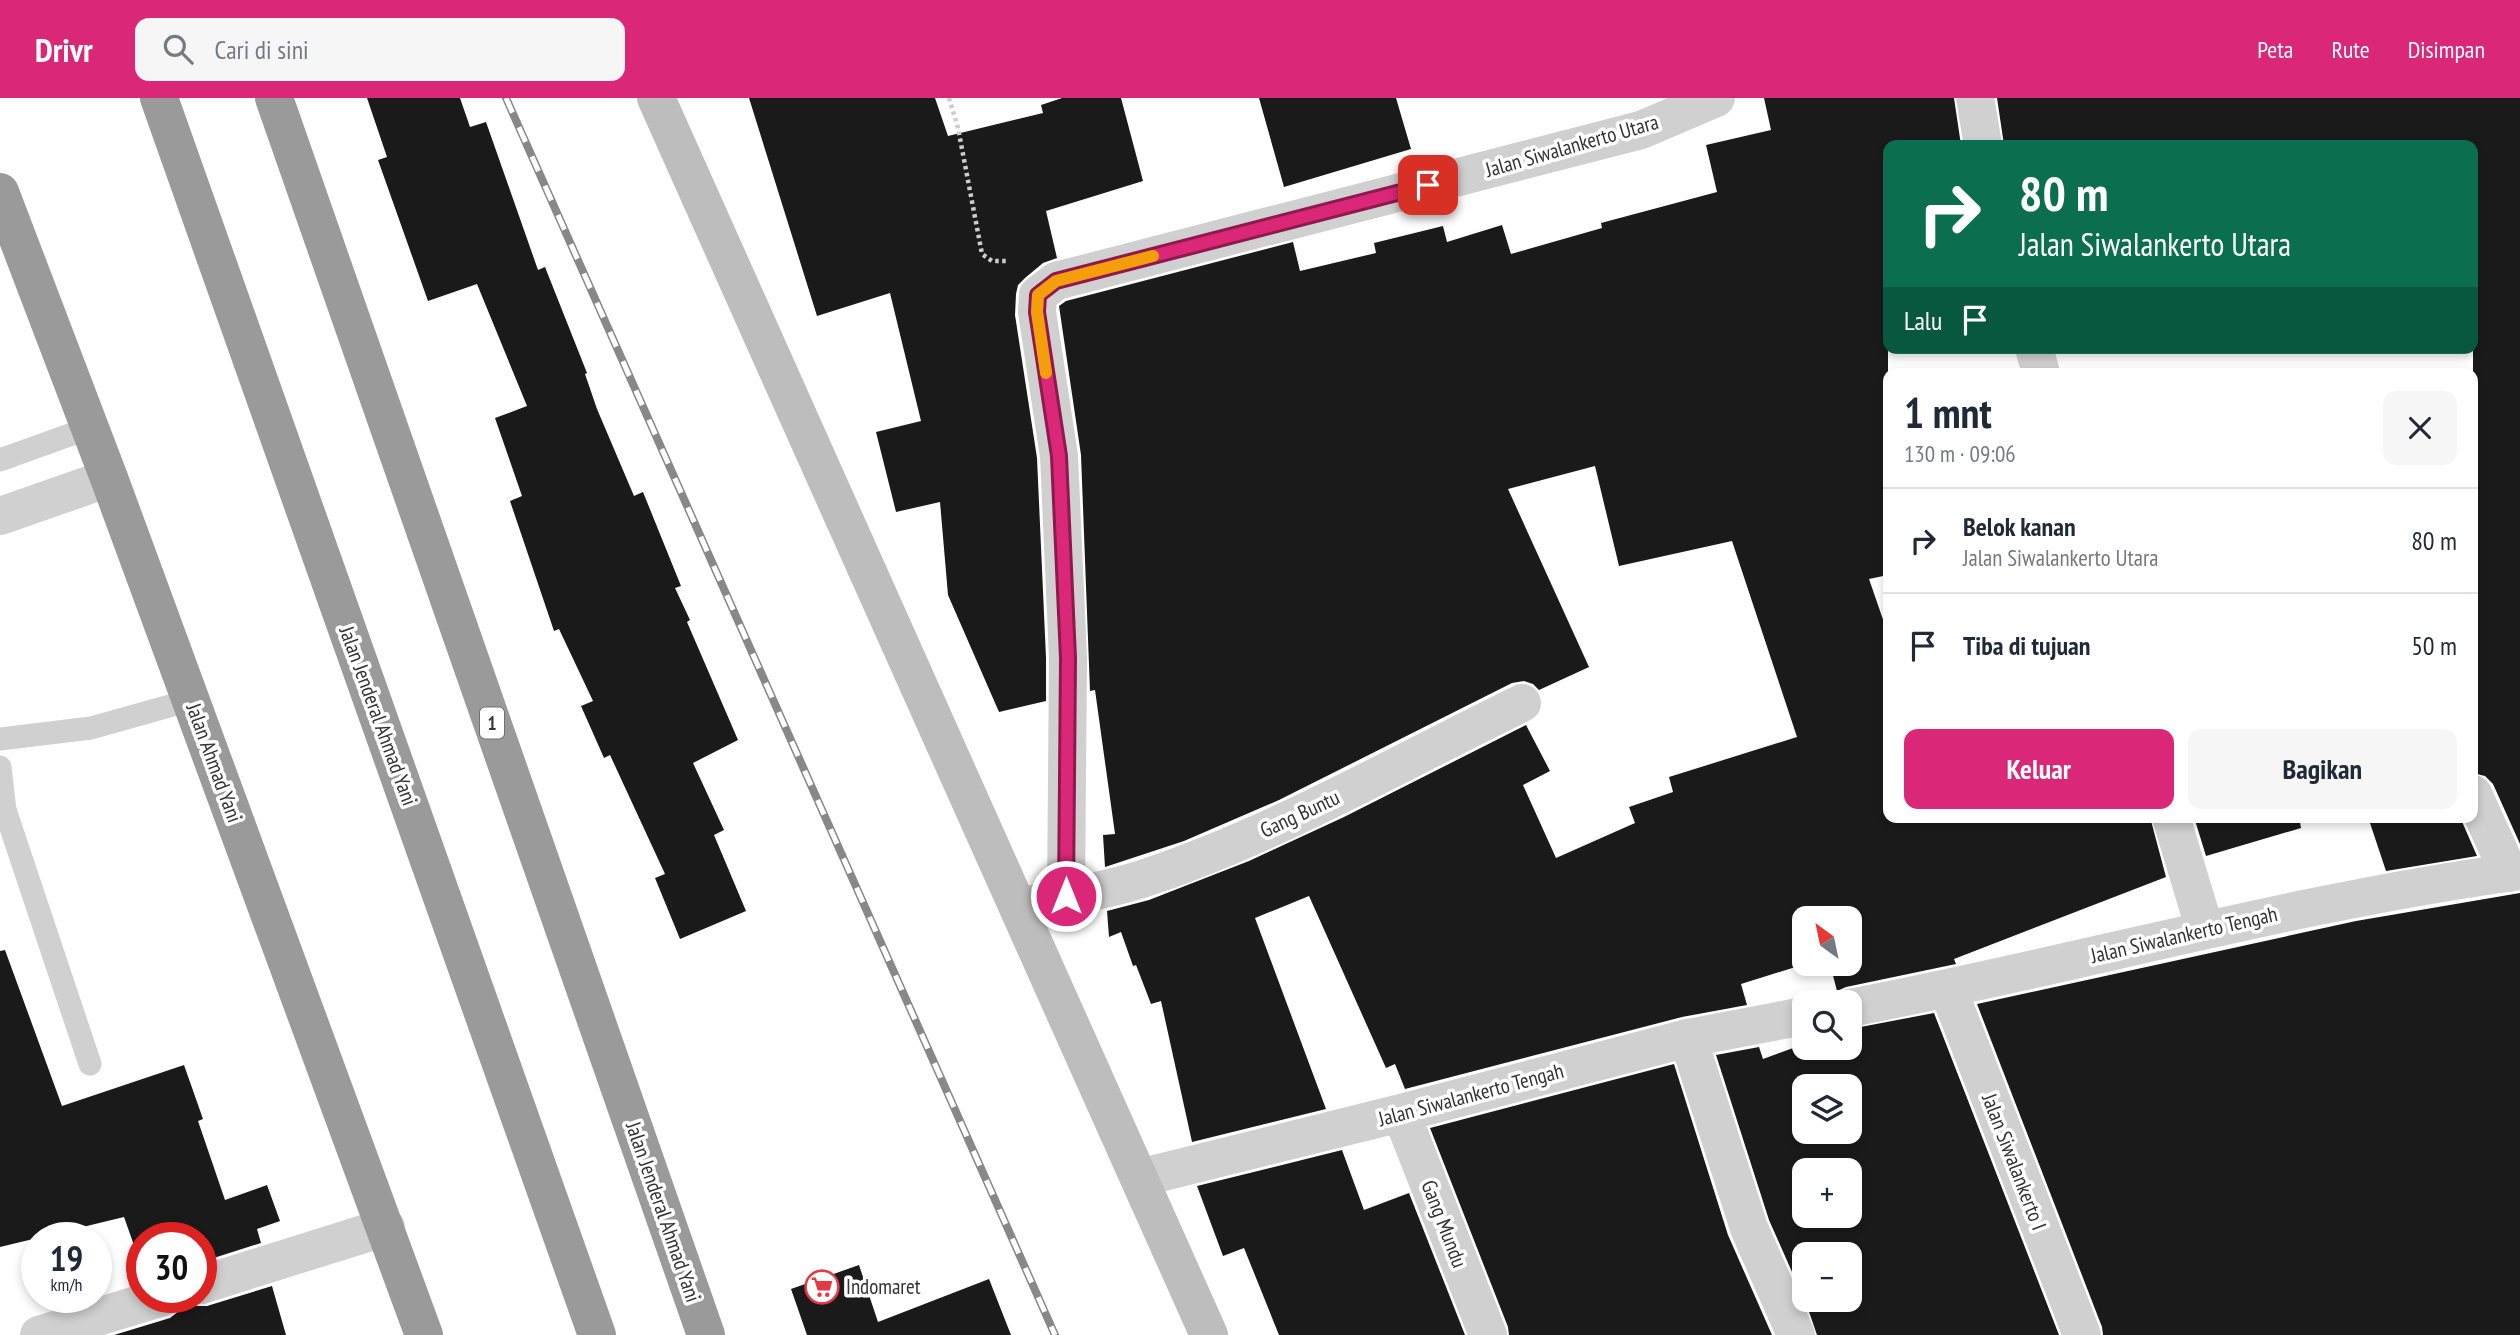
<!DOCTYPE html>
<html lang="id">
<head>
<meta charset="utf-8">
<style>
  body { margin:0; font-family:"PT Sans Narrow",sans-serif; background:#f6f6f7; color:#1f2937; height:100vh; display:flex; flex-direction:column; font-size:26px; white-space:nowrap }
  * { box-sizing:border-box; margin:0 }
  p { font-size:23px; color:#747a83 }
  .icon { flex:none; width:38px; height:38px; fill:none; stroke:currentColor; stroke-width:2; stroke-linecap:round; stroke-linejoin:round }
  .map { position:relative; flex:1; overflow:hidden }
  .panel { position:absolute; left:1883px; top:270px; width:595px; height:455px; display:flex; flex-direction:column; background:#fff; border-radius:14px; box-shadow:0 4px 10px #0003 }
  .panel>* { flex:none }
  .guide { position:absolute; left:1883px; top:42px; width:595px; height:214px; border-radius:14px; box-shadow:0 4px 10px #0003; background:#0b6e4f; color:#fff; overflow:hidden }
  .needle { width:46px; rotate:327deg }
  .controls { position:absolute; left:1792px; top:808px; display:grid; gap:14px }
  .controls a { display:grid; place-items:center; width:70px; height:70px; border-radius:14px; background:#fff; box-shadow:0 4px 10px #0003; font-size:35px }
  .speed { position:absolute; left:21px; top:1124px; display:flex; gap:14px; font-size:35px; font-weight:700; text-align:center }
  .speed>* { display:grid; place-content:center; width:91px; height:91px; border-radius:50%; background:#fff; box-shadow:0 4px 10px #0003; line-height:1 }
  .speed small { font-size:18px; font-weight:400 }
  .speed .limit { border:10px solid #d22; background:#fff; color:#111 }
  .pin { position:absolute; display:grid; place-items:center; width:60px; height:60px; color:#fff; margin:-30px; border-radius:14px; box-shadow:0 4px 10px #0006 }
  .me { position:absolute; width:77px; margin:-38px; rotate:0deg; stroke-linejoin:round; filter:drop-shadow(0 0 5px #0008) }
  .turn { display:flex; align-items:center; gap:24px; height:147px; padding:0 21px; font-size:32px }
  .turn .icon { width:91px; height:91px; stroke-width:2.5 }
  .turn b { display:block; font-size:49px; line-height:60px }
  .then { display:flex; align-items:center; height:66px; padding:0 21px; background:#0003; gap:14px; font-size:26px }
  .round { display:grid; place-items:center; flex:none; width:74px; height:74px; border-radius:14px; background:#f6f6f7 }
  .overview { display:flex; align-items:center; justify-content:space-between; height:119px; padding:0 21px }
  h1 { font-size:42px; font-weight:600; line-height:52px }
  .cta { display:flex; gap:14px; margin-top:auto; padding:14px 21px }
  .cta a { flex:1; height:80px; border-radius:14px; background:#db2777; color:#fff; font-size:28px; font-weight:600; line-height:80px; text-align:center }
  .cta a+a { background:#f6f6f7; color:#1f2937 }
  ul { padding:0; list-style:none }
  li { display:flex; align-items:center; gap:21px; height:105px; padding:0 21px; border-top:2px solid #e0e1e3 }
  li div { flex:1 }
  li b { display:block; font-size:26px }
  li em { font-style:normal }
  header { display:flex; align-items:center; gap:42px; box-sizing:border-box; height:98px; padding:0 35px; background:#db2777; color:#fff }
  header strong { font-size:33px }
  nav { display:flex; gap:38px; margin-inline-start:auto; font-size:24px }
  .search { width:490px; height:63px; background:#f6f6f7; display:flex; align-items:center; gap:18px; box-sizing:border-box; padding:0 24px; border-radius:14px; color:#747a83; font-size:26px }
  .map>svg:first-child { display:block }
  .building { fill:#1a1a1a; fill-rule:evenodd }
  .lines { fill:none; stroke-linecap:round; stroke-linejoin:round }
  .path { stroke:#cdcdcd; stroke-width:4.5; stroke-dasharray:3.5 3.5; stroke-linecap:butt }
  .lane { stroke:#d0d0d0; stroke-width:23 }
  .street { stroke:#d0d0d0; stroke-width:38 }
  .secondary { stroke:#bdbdbd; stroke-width:38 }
  .highway { stroke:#9a9a9a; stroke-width:38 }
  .rail-casing { stroke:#888; stroke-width:8 }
  .rail { stroke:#fff; stroke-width:5; stroke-dasharray:16; stroke-linecap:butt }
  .route-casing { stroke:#8e194d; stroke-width:18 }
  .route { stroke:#db2777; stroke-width:12 }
  .slow { stroke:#f59e0b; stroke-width:12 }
  .labels { text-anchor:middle; stroke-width:7; stroke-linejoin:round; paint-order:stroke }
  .shield { fill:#fff; stroke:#707070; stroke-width:2 }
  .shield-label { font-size:19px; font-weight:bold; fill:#333 }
  .street-label { font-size:21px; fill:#333; stroke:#fff }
  .poi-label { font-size:21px; fill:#333; stroke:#fff; text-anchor:start }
</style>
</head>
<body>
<header>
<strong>Drivr</strong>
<div class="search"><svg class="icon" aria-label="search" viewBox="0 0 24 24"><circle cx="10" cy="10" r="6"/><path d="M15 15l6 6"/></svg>Cari di sini</div>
<nav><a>Peta</a><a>Rute</a><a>Disimpan</a></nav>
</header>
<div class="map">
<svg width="2520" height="1237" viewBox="0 0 2520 1237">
  <rect width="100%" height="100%" fill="#fff"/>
  <path class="building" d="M367 0H460L470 29 486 24 538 172 545 169 587 275 585 276 597 311 634 398 643 394 681 488 675 490 690 522 687 524 738 642 693 665 724 732 714 737 746 813 680 841 655 780 665 776 610 657 604 660 581 608 593 603 559 531 554 533 510 403 522 398 495 320 527 308 477 186 428 203 378 62 387 59Z
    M749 0H935L948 38 1043 15 1041 7 1062 0H1121L1143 83 1046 113 1057 160 1043 165 1025 180 1018 187 1016 196 1015 217 1037 360 1046 560V603L999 614 948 497 940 404 896 414 876 334 921 323 890 195 817 218Z
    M1259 0H1396L1411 51 1284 89Z
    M1764 0H1954L1961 47H1888V477L1869 481 1888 536V719H2150L2166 779 1954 861 1956 866 1846 889 1837 893 1830 866H1850V821H1804L1805 866 1741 886 1747 907 1682 919 1405 991 1395 966 1386 970 1309 798 1255 820 1326 1011 1192 1044 1161 903 1151 906 1136 867 1133 868 1121 834 1109 839 1107 813 1149 802 1249 763 1344 719 1526 627 1550 673 1523 687 1556 760 1635 725 1629 709 1673 694 1669 679 1797 639 1732 443 1619 468 1595 368 1508 391 1589 569 1539 592 1533 586 1524 583 1512 585 1279 702 1184 743 1105 769 1103 737 1115 736 1095 592 1090 593 1081 357 1059 208 1066 203 1293 144 1300 173 1376 155 1374 145 1443 128 1447 144 1502 127 1511 156 1602 130 1601 125 1717 94 1706 47 1771 32Z
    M1997 0H2520V746L2493 686 2485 678 2473 675V47H2004Z
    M2194 719H2299L2301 730 2206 758Z
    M2368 719H2460L2477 758 2386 773Z
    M2520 795V1237H2103L2102 1229 1977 906 2356 823Z
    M5 852 62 1008 184 967 203 1021 198 1023 225 1102 267 1087 280 1123 257 1131 261 1145 201 1164V1139H142V1170L124 1119 0 1149V853Z
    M1934 915 2059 1237H1817L1805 1202H1850V1157H1804V1201L1769 1122 1716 957 1759 949 1763 961 1804 946V950H1850V931ZM1804 989H1850V1034H1804ZM1804 1073H1850V1118H1804Z
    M1674 966 1728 1137 1772 1237H1509L1508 1229 1430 1030Z
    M1342 1052 1364 1112 1409 1095 1465 1237H1279L1244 1150 1223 1158 1197 1088Z
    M859 1167 878 1224 989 1181 1011 1237H807L791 1191Z
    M272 1188 286 1237H114L170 1220 179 1213 184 1200 196 1208H207Z"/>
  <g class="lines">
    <path class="path" d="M949 0 958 30 982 156 992 163H1008"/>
    <path class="lane" d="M0 362 89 330
      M0 641 91 630 191 602
      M0 669 5 712 90 966"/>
    <path class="street" d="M1975 0 1983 47
      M2034 250 2041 275
      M0 418 109 380
      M2473 696 2509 775
      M2171 719 2205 832
      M1066 798 1068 560 1059 358 1037 214 1038 197 1056 183 1641 32 1716 0
      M1018 809C1059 800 1102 794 1142 781 1275 737 1397 666 1522 605
      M1948 891 2082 1237
      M1850 910C2074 867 2294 804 2520 773
      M1688 940 1749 1130 1796 1237
      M1401 1015 1488 1237
      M1139 1080 1401 1015 1688 940 1804 918
      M201 1187 386 1129
      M39 1237 163 1199"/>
    <path class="secondary" d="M656 0 1209 1237"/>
    <path class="highway" d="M159 0 597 1237
      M274 0 706 1237
      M0 94 109 380 424 1237"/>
    <defs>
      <path id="rail" d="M506 0 1055 1237"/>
    </defs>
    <use href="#rail" class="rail-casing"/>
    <use href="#rail" class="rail"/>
  </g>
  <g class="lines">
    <defs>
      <path id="route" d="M1066 798 1068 560 1059 358 1037 214 1038 197 1056 183 1428 87"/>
    </defs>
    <use href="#route" class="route-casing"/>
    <use href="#route" class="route"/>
    <path class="slow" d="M1046 275 1037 214 1038 197 1056 183 1153 158"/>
  </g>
  <defs>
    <symbol id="supermarket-ring" viewBox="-11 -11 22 22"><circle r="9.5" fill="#fff" stroke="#e63946" stroke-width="1.5"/><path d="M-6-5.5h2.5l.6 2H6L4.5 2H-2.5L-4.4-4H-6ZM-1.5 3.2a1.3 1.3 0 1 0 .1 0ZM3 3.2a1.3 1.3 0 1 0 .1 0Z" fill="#e63946"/></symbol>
  </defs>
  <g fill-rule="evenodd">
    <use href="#supermarket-ring" x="803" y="1170" width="38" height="38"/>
  </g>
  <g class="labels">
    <rect class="shield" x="480" y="609.5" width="24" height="31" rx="5"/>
    <g class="shield-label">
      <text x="492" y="632">1</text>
    </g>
    <g class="street-label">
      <text transform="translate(1572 48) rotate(-16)" y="7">Jalan Siwalankerto Utara</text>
      <text transform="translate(378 618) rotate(70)" y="7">Jalan Jenderal Ahmad Yani</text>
      <text transform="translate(214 665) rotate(70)" y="7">Jalan Ahmad Yani</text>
      <text transform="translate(1300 716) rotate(-25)" y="7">Gang Buntu</text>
      <text transform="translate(2184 837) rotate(-13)" y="7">Jalan Siwalankerto Tengah</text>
      <text transform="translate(1471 997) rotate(-15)" y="7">Jalan Siwalankerto Tengah</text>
      <text transform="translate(2014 1064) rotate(69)" y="7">Jalan Siwalankerto I</text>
      <text transform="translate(663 1114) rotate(71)" y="7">Jalan Jenderal Ahmad Yani</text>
      <text transform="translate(1444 1126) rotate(69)" y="7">Gang Mundu</text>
    </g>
    <g class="poi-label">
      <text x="846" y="1196">Indomaret</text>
    </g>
  </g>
</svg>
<div class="controls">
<a><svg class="needle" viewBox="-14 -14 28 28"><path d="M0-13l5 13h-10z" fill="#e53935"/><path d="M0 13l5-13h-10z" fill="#747a83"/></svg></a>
<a><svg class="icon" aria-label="search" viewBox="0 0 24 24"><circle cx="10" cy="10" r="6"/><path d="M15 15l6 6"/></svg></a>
<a><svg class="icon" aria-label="layers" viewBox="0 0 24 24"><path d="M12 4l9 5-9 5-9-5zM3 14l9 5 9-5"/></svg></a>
<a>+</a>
<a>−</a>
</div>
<div class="speed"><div>19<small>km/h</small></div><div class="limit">30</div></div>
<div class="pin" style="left:1428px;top:87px;background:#d93025"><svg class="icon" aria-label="arrive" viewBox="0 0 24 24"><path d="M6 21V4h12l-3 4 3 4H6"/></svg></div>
<svg class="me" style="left:1066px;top:798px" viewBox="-20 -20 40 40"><circle r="17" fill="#db2777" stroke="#fff" stroke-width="3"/><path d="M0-11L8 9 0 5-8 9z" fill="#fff"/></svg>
<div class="guide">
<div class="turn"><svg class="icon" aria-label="right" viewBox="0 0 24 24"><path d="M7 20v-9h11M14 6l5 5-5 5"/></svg><div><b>80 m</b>Jalan Siwalankerto Utara</div></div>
<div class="then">Lalu<svg class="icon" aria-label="arrive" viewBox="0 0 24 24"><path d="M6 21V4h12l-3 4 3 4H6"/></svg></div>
</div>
<section class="panel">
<div class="overview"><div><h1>1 mnt</h1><p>130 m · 09:06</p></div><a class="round"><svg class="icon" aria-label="close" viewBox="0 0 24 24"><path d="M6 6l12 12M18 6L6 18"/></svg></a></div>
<ul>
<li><svg class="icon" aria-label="right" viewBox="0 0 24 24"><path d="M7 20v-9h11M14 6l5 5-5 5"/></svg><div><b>Belok kanan</b><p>Jalan Siwalankerto Utara</p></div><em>80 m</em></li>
<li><svg class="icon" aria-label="arrive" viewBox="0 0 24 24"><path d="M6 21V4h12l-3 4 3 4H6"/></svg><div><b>Tiba di tujuan</b></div><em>50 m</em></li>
</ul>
<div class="cta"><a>Keluar</a><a>Bagikan</a></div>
</section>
</div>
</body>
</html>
